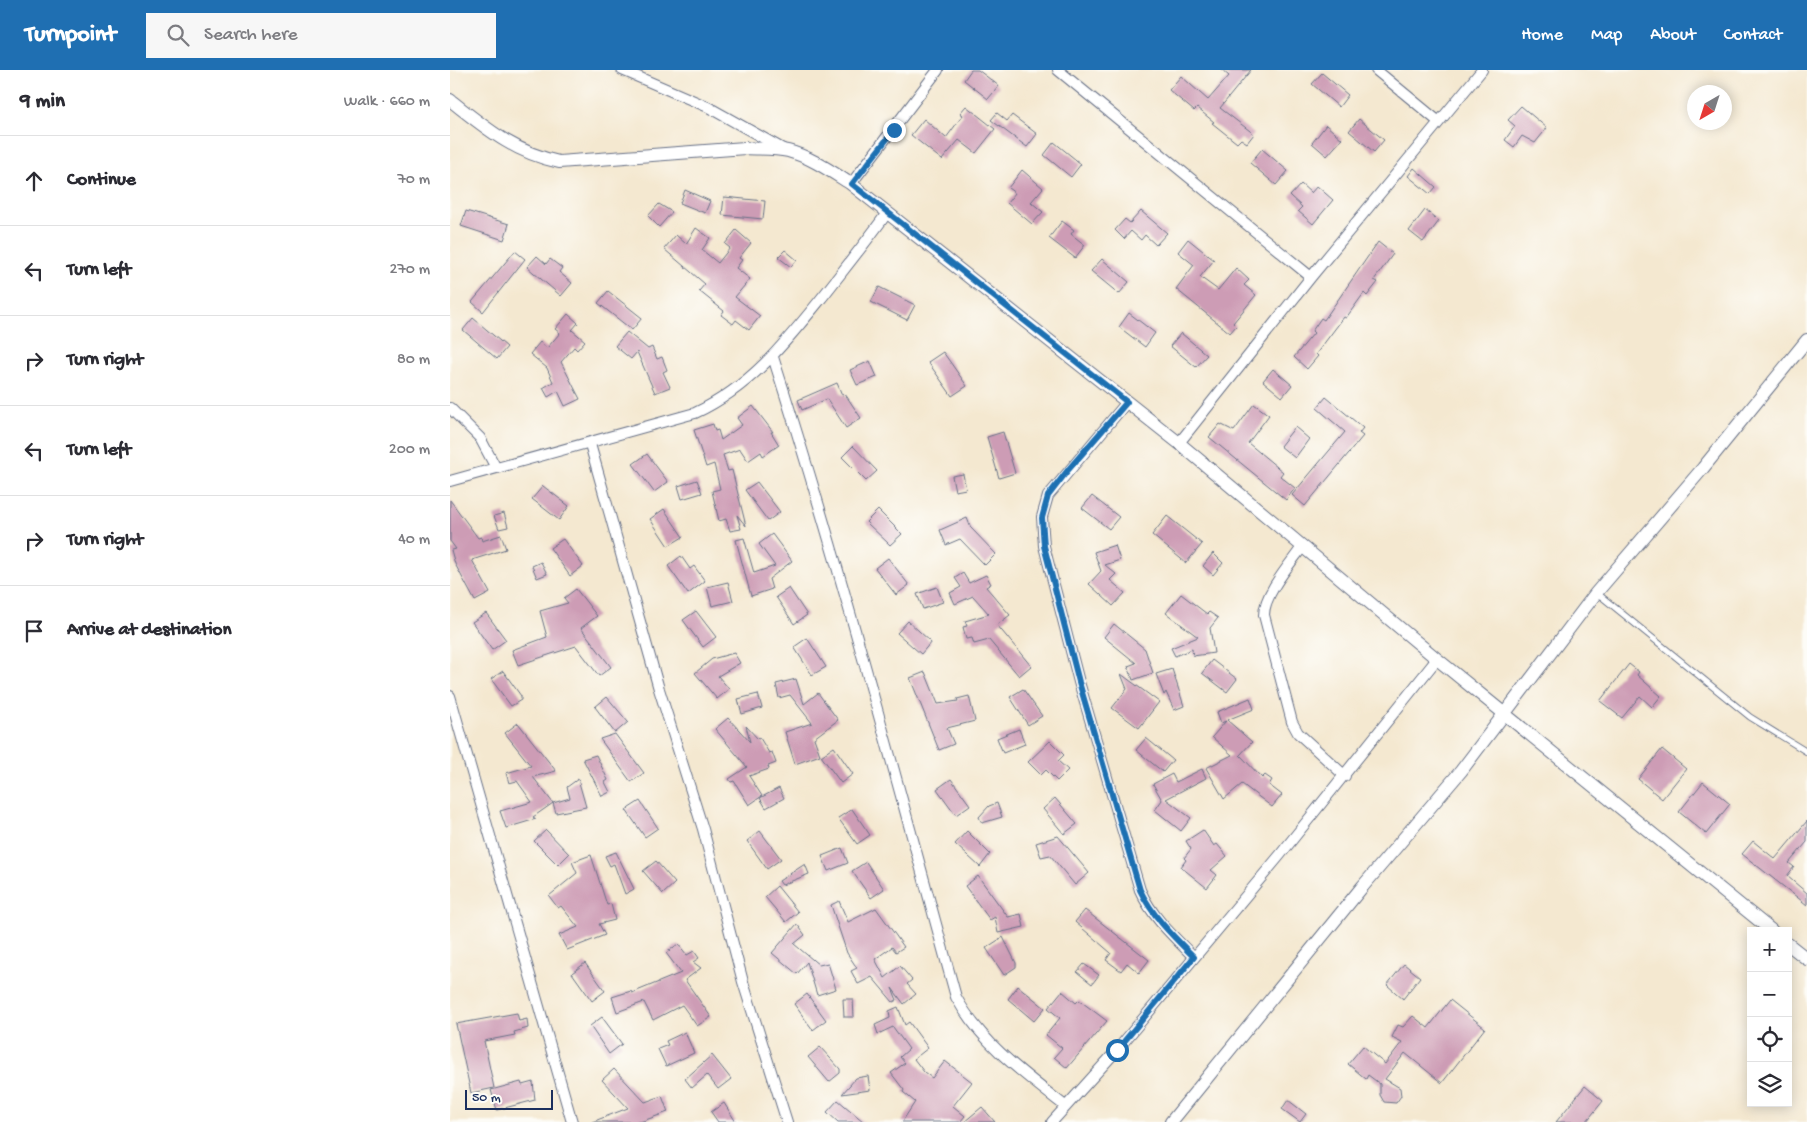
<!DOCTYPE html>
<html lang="en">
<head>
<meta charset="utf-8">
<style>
	body { margin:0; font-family:"Gochi Hand",sans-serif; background:#f7f7f7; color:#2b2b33 }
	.controls { position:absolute; right:15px; bottom:15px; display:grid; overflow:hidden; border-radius:0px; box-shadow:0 2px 12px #0003 }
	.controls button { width:45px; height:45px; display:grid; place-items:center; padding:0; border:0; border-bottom:1px solid #e1e1e2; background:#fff; color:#2b2b33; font:25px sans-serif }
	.compass { position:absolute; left:1237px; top:15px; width:45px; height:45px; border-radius:50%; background:#fff; box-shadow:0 2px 12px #0003; rotate:219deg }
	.scale { position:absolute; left:15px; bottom:12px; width:88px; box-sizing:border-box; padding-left:5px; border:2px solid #1b2f5e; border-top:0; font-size:14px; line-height:18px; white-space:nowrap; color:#1b2f5e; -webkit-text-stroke:4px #fdfcf7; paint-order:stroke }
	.stop { position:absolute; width:15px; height:15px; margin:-11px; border:4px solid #1f6fb2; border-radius:50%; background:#fff }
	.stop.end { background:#1f6fb2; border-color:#fff; box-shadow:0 1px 5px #0008 }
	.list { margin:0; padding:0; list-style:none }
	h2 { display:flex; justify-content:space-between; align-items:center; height:65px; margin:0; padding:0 20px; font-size:21px }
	h2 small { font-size:16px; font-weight:400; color:#7c7c81 }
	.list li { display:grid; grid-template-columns:32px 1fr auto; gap:15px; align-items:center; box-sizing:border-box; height:90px; padding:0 20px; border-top:1px solid #e1e1e2 }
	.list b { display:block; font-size:19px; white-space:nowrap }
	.list em { font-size:16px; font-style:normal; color:#7c7c81 }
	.icon { flex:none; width:28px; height:28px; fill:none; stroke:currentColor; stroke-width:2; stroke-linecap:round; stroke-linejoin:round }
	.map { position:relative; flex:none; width:1357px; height:1052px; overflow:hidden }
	header { display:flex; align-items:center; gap:30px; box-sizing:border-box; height:70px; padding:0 25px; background:#1f6fb2; color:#fff }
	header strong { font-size:24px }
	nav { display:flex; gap:28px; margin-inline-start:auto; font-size:18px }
	.search { width:350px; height:45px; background:#f7f7f7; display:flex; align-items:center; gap:12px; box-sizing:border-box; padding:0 18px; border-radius:0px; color:#7c7c81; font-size:19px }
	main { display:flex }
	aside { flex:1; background:#fff }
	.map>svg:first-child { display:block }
</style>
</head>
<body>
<header>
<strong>Turnpoint</strong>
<div class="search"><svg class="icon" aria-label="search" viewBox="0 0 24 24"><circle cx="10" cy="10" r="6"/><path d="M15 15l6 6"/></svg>Search here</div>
<nav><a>Home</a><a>Map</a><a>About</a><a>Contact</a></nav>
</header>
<main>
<aside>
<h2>9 min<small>Walk · 660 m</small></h2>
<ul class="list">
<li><svg class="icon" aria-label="ahead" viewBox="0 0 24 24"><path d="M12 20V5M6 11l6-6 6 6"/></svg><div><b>Continue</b></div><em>70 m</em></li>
<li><svg class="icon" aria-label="left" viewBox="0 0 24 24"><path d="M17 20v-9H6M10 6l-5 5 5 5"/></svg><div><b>Turn left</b></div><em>270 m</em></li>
<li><svg class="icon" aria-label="right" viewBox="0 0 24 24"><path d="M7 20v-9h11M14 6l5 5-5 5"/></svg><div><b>Turn right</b></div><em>80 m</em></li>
<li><svg class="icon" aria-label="left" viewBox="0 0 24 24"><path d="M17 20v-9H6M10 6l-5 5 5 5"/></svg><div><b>Turn left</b></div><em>200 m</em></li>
<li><svg class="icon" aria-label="right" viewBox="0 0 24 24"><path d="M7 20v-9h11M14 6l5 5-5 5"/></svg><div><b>Turn right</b></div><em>40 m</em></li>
<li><svg class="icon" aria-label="arrive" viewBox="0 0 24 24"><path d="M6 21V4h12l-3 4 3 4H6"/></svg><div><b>Arrive at destination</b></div></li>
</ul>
</aside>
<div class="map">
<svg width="1357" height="1052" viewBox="0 0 1357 1052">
	<rect width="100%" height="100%" fill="#fdfcf7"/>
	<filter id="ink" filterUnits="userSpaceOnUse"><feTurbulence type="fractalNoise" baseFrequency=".02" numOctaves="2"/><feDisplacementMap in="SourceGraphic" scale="10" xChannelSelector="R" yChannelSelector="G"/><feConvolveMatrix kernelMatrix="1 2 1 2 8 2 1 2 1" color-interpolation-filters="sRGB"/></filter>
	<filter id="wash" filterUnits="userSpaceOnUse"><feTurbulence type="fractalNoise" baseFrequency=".0096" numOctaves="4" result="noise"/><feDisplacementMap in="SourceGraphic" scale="20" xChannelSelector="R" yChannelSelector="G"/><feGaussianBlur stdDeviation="1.12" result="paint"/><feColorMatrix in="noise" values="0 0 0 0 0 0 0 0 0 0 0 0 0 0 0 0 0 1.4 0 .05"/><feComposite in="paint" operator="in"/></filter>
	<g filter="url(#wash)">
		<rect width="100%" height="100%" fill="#f4e8d0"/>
		<g id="blocks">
			<path fill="#cd9cb5" d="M521 0H528L549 16 538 29 514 10Z
				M772 0H801L770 38 804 64 797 73 791 69 787 73 762 53 764 52 747 38 744 41 719 20 731 6 758 30 779 6Z
				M872 3 898 25 889 37 862 14Z
				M516 36 545 59 526 83 509 70 492 90 461 65 474 49 496 68 513 45 510 43Z
				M1071 36 1097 58 1085 73 1072 66 1064 77 1055 70 1065 56 1058 50Z
				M547 43 557 51 562 45 587 64 577 77 541 50Z
				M909 49 934 70 924 82 899 61Z
				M876 55 892 69 877 86 862 73Z
				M604 72 631 94 621 107 594 85Z
				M812 79 838 101 826 115 800 93Z
				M964 98 986 117 980 124 958 106Z
				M572 100 593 118 581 132 593 142 582 154 557 133 565 123 558 118Z
				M851 114 861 123 867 116 883 130 863 154 848 141 852 137 840 126Z
				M235 120 260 131 255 143 230 133Z
				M274 127 315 131 313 149 272 145Z
				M209 134 222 142 209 157 198 146Z
				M975 140 989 151 973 172 959 161Z
				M16 141 59 154 54 170 11 156Z
				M691 141 717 163 706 175 695 165 691 170 681 161 674 169 665 160 675 149 680 153Z
				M612 151 624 160 621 164 635 175 625 188 599 168Z
				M246 158 260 168 252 180 268 193 280 178 275 174 286 160 301 173 289 188 292 190 286 198 300 209 285 227 310 246 299 260 286 250 283 254 271 245 274 241 249 221 255 214 214 179 226 165 236 174Z
				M738 169 764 190 750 207 768 220 786 198 799 210 794 215 806 225 783 253 786 256 780 263 726 219 744 195 728 182Z
				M928 172 943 184 924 210 928 212 917 226 914 223 896 248 894 247 866 284 868 286 857 299 844 287 864 263 862 261 871 248 874 250Z
				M335 180 347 190 341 197 328 187Z
				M65 181 75 189 33 242 22 232Z
				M87 186 96 194 100 189 112 198 109 202 122 213 111 226 77 197Z
				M652 189 679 212 669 224 641 201Z
				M429 217 465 235 457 250 421 232Z
				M158 221 192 248 182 260 148 233Z
				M679 243 705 263 695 277 669 257Z
				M118 244 128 253 122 260 135 271 127 280 124 277 111 292 130 329 115 336 108 321 98 327 93 318 103 312 97 298 80 284 90 272 97 278 110 263 105 259Z
				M23 248 57 277 47 289 13 260Z
				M177 262 198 279 202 277 207 289 212 287 217 300 213 302 220 317 205 323 187 282 181 289 165 276Z
				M731 263 757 285 746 297 720 276Z
				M493 282 517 316 502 326 478 292Z
				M420 291 427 307 407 315 400 300Z
				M823 299 842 315 832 327 813 311Z
				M387 313 392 325 395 324 411 348 396 358 377 329 352 340 348 330Z
				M876 327 913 358 909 363 913 366 855 436 842 425 895 362 867 338Z
				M804 334 819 345 798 373 833 402 830 406 845 418 836 430 759 367 770 354 784 361Z
				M303 336 323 362H321L329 375 313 386 311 382 298 391 290 379 273 385 278 401 282 400 296 456 287 445 291 459 280 461 276 449 269 451 262 421 270 419 264 394 256 397 244 360 263 354 265 361 268 360 271 370 292 355 287 348Z
				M845 357 859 369 845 388 830 376Z
				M553 362 565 403 549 408 537 367Z
				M403 376 427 401 416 411 392 387Z
				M197 384 218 412 204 422 183 394Z
				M513 404 516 419 505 421 502 406Z
				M247 410 252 423 232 429 228 416Z
				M307 412 330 442 318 451 295 420Z
				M93 416 119 436 109 450 82 429Z
				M642 426 669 447 659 459 632 438Z
				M0 430 28 468 31 467 32 471 51 465 56 479 22 490 40 523 25 531 5 494 1 480 6 479 0 471Z
				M214 439 233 467 218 476 200 449Z
				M428 440 452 464 440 475 416 452Z
				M54 443 58 457 49 459 44 446Z
				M717 446 752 474 736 493 702 465Z
				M517 448 521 458 546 484 535 495 510 469 496 475 490 460Z
				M322 464 342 491 319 509 322 519 301 526 286 470 294 468 304 503 325 496 309 474Z
				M113 469 133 496 120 506 100 478Z
				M665 475 670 490 655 495 666 504 660 510 675 523 663 536 639 514 651 501 644 482Z
				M763 483 773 493 763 505 753 496Z
				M231 486 240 499 244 496 255 511 238 524 218 496Z
				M438 488 459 515 446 525 425 498Z
				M91 492 97 504 87 508 82 496Z
				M513 503 519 513 536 505 541 514 536 517 560 545 547 555 581 596 569 606 539 570 524 574 522 568 516 569 513 557 517 556 515 551 539 544 523 526 505 534 500 523 511 517 505 508Z
				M278 512 283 531 262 536 257 517Z
				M487 517 493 532 473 539 467 524Z
				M339 518 357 545 344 554 326 527Z
				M126 519 147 546 131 558 161 597 149 606 126 576 68 595 62 580 97 567 90 541 118 533 114 528Z
				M731 524 757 544 759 542 768 548 760 558 764 583 743 586 742 579 725 586 721 578 748 567 716 543Z
				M246 541 266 567 253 577 233 550Z
				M36 543 56 570 42 580 22 552Z
				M458 551 481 572 471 584 447 563Z
				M664 554 695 579 703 603 683 610 678 596 686 593 654 567Z
				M357 568 376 597 362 605 344 577Z
				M284 583 290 593 268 606 279 619 267 629 245 603 262 589Z
				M762 590 787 609 777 622 752 603Z
				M1179 594 1189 602 1187 605 1211 626 1202 637 1190 626 1172 648 1150 631Z
				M722 599 734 636 724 640 716 622 714 625 706 604Z
				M53 601 71 626V630L61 636 41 609Z
				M475 602 488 634 508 631 507 629 519 626 525 651 497 658 504 674 489 680 460 608Z
				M671 604 709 632 689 658 662 638 677 619Z
				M346 609 354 634 368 623 388 650 364 668 370 685 345 694 335 662 362 653 340 625 329 628 326 614Z
				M573 619 592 646 578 655 560 627Z
				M308 624 312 638 292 644 288 629Z
				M157 627 178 652 165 663 145 637Z
				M800 628 804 639 777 650 802 672 790 685 812 708 815 705 822 710 819 715 832 725 822 737 792 714 774 729 756 698 782 685 762 667 776 651 771 653 767 642Z
				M278 648 300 672 296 656 308 669 310 668 319 683 322 682 326 693 318 696 319 699 299 706 312 726 299 735 284 711 281 712 279 709 297 697 265 659Z
				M68 653 106 701 83 707 103 733 83 747 86 749 56 758 50 741 82 732 67 711 59 713 56 703 81 696 55 663Z
				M569 659 575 674 553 683 547 668Z
				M165 664 194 703 181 712 150 669Z
				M696 668 723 690 713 702 686 680Z
				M600 671 614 685 608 691 618 700 607 711 596 700 591 705 578 692Z
				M384 677 403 704 391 713 371 686Z
				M1212 679 1236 699 1212 729 1188 709Z
				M146 685 158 710 155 712 160 722 152 726 133 689Z
				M752 699 756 708 716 729 741 748 731 761 705 740 712 730 703 714 722 704 726 712Z
				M128 709 136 737 106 743 103 733 120 728 117 717Z
				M501 709 520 735 506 745 487 719Z
				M1253 712 1280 734 1256 764 1229 742Z
				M329 718 334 728 316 738 310 728Z
				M605 728 627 754 614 764 593 739Z
				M190 731 208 758 195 767 176 740Z
				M547 733 552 747 532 753 529 747 539 736Z
				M402 739 420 765 407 774 388 748Z
				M1357 751V772L1339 793 1344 797 1337 806 1357 823V835L1292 784 1303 771 1325 789Z
				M96 760 119 784 108 795 84 771Z
				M753 760 764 776 767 774 777 786 761 800 767 805 757 818 731 797 736 790 734 788 741 779 736 771Z
				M310 761 331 789 317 799 297 771Z
				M517 761 540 784 530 797 505 774Z
				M608 766 639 803 625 815 600 785 591 787 586 773Z
				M392 778 398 793 378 801 372 786Z
				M166 782 184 819 175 824 164 794 160 796 155 786Z
				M141 785 157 835 161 834 165 850 149 854 155 865 117 880 109 865 128 857 111 836 108 838 99 826 127 803 122 792Z
				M206 791 225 813 213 824 193 801Z
				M416 792 434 819 421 828 402 801Z
				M355 794 359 804 332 815 329 811Z
				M528 806 558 847 571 844 574 857 548 863 545 847 540 850 515 816Z
				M327 816 348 842 336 852 315 827Z
				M389 831 398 852 426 838 454 877 446 882 442 877 425 889 435 908 450 896 462 910 457 914 466 924 454 934 442 918 447 930 443 932 422 907 408 914 401 901 407 898 397 883 381 835Z
				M635 840 699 890 689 903 677 893 671 901 656 890 661 883 625 852Z
				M347 854 355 865 344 874 369 895 378 893 386 919 367 925 357 892 347 904 322 883Z
				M553 867 566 893V897L554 905 536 878Z
				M228 874 237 885 244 881 249 888 243 892 251 898 235 910 261 947 247 956 232 935 203 950 194 932 167 942 162 927 181 921 182 923 231 903 216 883Z
				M135 893 155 921 142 931 122 903Z
				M634 894 649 905 642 914 627 902Z
				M954 894 970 907 953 929 937 915Z
				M568 916 595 938 584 951 558 929Z
				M612 921 626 933 629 930 657 951 617 998 604 987 612 978 596 965 610 948 598 938Z
				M357 924 376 950 363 960 344 934Z
				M393 929H403L404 947H394Z
				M1000 930 1035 958 992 1013 955 983 935 1009 950 1018 951 1026 946 1033 934 1032 930 1025V1014L918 1005 916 1009 898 994 913 976 935 994 952 972 942 967 948 955 953 957 963 946 978 958Z
				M448 937 455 955 459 952 478 978 464 989 474 1002 482 1008 495 991 522 1012 503 1036 515 1046 510 1052H452L465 1032 453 1022 454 1020 441 1003 455 993 450 987 459 979 443 957 428 964 425 955 440 948 439 941Z
				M67 943 69 951 77 949 78 958 64 962 65 965 34 971 44 1018 21 1023 6 954Z
				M152 947 172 974 159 984 140 956Z
				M235 962 244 983 216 996 208 979 218 975 216 971Z
				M370 977 390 999V1003L379 1012 358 987Z
				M262 985 281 1009 268 1019 257 1005 242 1018 235 1009Z
				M164 999 195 1032 212 1026 218 1042 190 1052H142L178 1038 152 1010Z
				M418 1006 420 1020 392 1024 406 1008Z
				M71 1012 72 1015 83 1012 85 1030 47 1040 41 1020Z
				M1135 1016 1153 1031 1136 1052H1106Z
				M388 1030 414 1052H388L377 1042Z
				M838 1030 856 1044 850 1052 832 1039Z
				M274 1033 286 1052H268L261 1042Z
				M532 1037 545 1052H514Z"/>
		</g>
	</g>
	<g filter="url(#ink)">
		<use href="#blocks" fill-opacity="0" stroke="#677086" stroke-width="1"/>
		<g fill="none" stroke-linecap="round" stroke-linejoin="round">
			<g stroke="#677086" stroke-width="7">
				<path id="service" d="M1147 523 1300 647 1357 682"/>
			</g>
			<g stroke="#677086" stroke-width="12">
				<path id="minor" d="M172 0 258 37 333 79
					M608 0 861 207
					M926 0 989 52
					M401 114 488 0
					M323 287C391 498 447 713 506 927 531 973 574 1004 615 1036
					M677 332 598 426 592 447 594 476 629 612 690 820C702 847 723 866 744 887
					M0 338 30 368 46 398
					M729 373 861 207 1032 0
					M140 374 209 619 253 759 293 912 337 1052
					M0 411 245 343C301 317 336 272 374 225 395 198 417 171 437 143
					M853 476C840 494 814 524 814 545L842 652 848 663 895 706
					M0 626 122 1052
					M602 1052 667 980 830 785 987 589"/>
			</g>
			<g stroke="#677086" stroke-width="14">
				<path id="tertiary" d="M0 30C36 58 63 82 109 92L295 78C309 79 325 78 338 81 361 87 382 102 401 114L729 373 987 589 1322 861
					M1338 874 1357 889
					M721 1052 913 816 1011 701 1146 523 1253 398 1357 270"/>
			</g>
			<use href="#service" stroke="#fff" stroke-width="5"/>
			<use href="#minor" stroke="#fff" stroke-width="10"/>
			<use href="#tertiary" stroke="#fff" stroke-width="12"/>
		</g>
	</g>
	<g fill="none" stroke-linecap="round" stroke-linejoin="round" filter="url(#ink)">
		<path stroke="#1f6fb2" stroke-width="6" d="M444 60 402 114 677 332 618 400 598 426 592 448 594 476 629 612 690 820C703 847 723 866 744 887L667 980"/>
	</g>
</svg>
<div class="controls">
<button>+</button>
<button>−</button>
<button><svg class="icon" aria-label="locate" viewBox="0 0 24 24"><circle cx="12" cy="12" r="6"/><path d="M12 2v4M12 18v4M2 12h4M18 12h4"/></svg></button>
<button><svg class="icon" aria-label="layers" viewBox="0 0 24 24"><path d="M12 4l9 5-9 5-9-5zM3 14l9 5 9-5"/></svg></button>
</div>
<svg class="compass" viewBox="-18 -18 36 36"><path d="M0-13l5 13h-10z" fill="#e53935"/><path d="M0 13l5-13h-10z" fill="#7c7c81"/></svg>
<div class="scale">50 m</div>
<div class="stop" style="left:667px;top:980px"></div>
<div class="stop end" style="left:444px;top:60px"></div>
</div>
</main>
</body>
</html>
